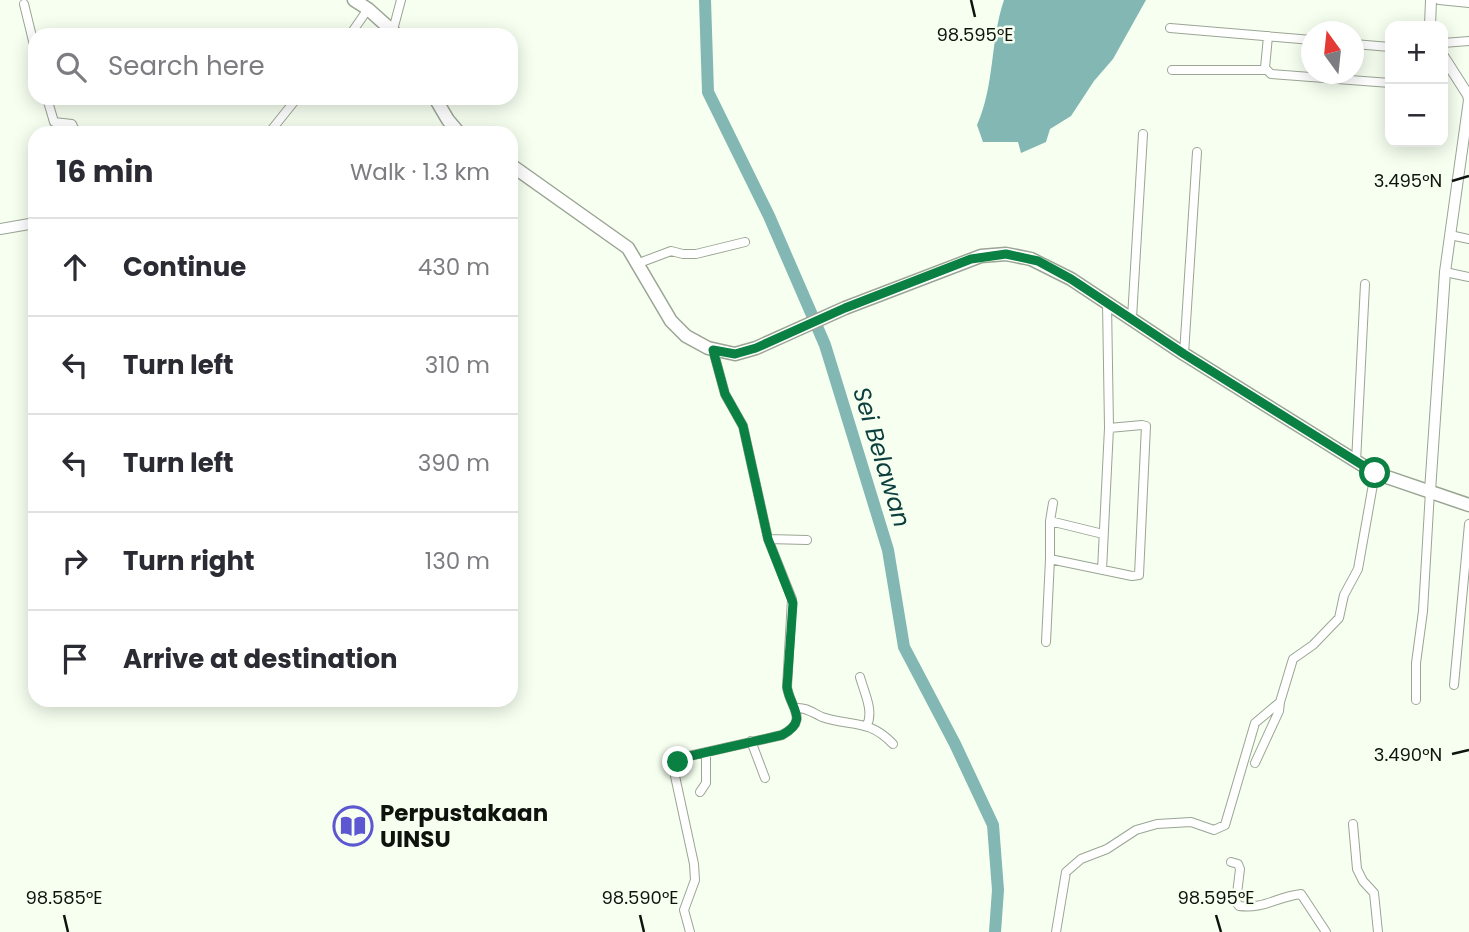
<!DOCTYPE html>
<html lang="en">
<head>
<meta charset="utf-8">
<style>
	body { margin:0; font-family:Poppins,sans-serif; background:#f7f7f7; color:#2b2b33 }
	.controls { position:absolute; right:21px; top:21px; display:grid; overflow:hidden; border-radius:14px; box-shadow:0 4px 18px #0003 }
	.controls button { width:63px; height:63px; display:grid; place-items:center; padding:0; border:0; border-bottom:2px solid #e1e1e2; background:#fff; color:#2b2b33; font:35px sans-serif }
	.compass { position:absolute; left:1301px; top:21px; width:63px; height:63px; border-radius:50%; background:#fff; box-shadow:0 4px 18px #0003; rotate:345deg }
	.stop { position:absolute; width:21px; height:21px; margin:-16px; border:5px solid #0b8043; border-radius:50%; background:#fff }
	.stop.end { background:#0b8043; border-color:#fff; box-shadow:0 2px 7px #0008 }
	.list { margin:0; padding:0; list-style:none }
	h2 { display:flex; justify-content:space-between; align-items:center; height:91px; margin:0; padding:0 28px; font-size:30px }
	h2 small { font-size:23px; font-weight:400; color:#7c7c81 }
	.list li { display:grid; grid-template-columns:46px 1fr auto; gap:21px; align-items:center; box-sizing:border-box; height:98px; padding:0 28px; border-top:2px solid #e1e1e2 }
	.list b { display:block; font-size:26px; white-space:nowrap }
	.list em { font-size:23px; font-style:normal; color:#7c7c81 }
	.icon { flex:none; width:38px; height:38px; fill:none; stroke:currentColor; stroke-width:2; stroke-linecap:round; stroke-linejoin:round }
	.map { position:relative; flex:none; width:1469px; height:932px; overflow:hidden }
	.search { position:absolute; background:#fff; box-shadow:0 4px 18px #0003; left:28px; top:28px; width:490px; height:77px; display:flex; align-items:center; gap:18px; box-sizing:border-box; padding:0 24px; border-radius:21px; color:#7c7c81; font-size:26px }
	.panel { position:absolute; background:#fff; box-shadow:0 4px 18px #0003; left:28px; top:126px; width:490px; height:581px; border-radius:21px }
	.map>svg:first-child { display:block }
</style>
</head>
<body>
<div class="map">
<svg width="1469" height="932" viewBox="0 0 1469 932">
	<rect width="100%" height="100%" fill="#f6fff0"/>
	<path fill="#82b7b4" d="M1004 0H1146L1113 59 1094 81 1071 116 1050 129 1046 142 1021 153 1018 142H983L977 125C995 85 990 41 1004 0Z"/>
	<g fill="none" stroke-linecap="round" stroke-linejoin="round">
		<path stroke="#82b7b4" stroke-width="12" d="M705 0 708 92 769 216 825 345 888 550 904 647 955 744 993 825 998 890 995 932"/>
		<g stroke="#9ba594" stroke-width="10">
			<path id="minor" d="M1439 0 1469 3
				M24 4 35 49
				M1170 28 1312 40
				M393 30 401 0
				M350 35 368 9
				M1268 36 1265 68 1271 74 1390 83
				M1443 43 1469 41
				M1354 44 1390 47
				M1172 70H1265
				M47 98 54 122 72 124 76 133
				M269 133 297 98
				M1450 235 1469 239
				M639 263 671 251 683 254H696L745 242
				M1445 272 1469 277
				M1132 318 1143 134
				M1184 354 1197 152
				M1356 462 1365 284
				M1053 503 1050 521V559L1132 576 1139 575 1146 426 1142 425 1109 428
				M1050 521 1103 534
				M768 539 807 540
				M1102 570 1109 428 1107 302
				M1046 642 1050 559
				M860 677C864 692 874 711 867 725
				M1454 685 1469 524
				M1416 700V663L1423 611 1430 491
				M796 708C806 707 813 713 822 717 851 727 868 718 893 744
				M751 741 765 778
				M1255 763 1279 711 1280 702
				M700 792 706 783V752
				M1353 824 1357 869 1363 881 1374 893 1378 932
				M1231 862 1238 864 1240 869 1236 902 1239 906C1265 909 1276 897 1301 894L1326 932
				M690 932 684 910 695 880 694 864 675 776 678 762 689 756 782 735C810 720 790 708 787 687L792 599 768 539 743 426 725 394 713 350
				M1056 932 1066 872 1081 859 1107 849 1136 830 1157 824 1191 822 1214 830 1225 825 1255 723 1280 702 1293 659 1313 645 1339 618 1344 595 1358 569 1375 473"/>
		</g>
		<g stroke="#9ba594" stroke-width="12">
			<path id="tertiary" d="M1430 26 1431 0
				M0 229 35 223
				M1430 491 1445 272 1469 100 1468 95 1443 56"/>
		</g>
		<g stroke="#9ba594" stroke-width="15">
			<path id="primary" d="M354 0 368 9 397 35
				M435 98 448 120 459 133
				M511 165 628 248 671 321 686 336 708 348 735 354 756 348 845 308 981 256 1006 254 1031 259 1071 279 1184 354 1375 473 1469 505"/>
		</g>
		<use href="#minor" stroke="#fff" stroke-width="8"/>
		<use href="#tertiary" stroke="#fff" stroke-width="10"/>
		<use href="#primary" stroke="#fff" stroke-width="12"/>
	</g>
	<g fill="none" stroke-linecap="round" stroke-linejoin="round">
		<path stroke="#0b8043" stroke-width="9" d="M678 762 690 756 782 735C810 720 790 708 787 687L793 603 768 539 743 426 725 394 713 350 735 354 756 348 845 308 971 259 1006 254 1038 261 1071 279 1184 354 1375 473"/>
	</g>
	<path fill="none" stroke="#0f130d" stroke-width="2.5" d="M971 0 975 17M1452 181 1469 176M1452 754 1469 750M64 915 68 932M640 915 644 932M1216 915 1221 932"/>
	<defs>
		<g id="library-ring" transform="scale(2.0125)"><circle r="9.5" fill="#f6fff0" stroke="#5d58d1" stroke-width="1.5"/><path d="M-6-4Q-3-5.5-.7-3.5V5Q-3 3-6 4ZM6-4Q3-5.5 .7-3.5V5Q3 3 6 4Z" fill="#5d58d1"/></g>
	</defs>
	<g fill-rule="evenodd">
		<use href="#library-ring" x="353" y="826"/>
	</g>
	<g text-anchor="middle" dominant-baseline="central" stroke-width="5" stroke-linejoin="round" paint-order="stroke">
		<g font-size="23" font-weight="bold" fill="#0f130d" stroke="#f6fff0" text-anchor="start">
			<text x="380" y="813">Perpustakaan<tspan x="380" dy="26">UINSU</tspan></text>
		</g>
		<g font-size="24" font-style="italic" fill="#0b3e3d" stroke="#f6fff0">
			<text transform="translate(882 457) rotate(73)">Sei Belawan</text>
		</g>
	</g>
	<g font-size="18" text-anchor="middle" fill="#0f130d" stroke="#f6fff0" stroke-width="5" stroke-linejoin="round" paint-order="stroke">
		<text x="975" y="41">98.595°E</text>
		<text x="1408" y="187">3.495°N</text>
		<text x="1408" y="761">3.490°N</text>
		<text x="64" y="904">98.585°E</text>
		<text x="640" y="904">98.590°E</text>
		<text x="1216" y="904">98.595°E</text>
	</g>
</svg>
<div class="controls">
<button>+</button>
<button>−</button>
</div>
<svg class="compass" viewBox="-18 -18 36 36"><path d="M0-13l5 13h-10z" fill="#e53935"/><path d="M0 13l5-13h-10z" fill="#7c7c81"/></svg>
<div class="stop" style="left:1375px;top:473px"></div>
<div class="stop end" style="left:678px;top:762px"></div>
<div class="search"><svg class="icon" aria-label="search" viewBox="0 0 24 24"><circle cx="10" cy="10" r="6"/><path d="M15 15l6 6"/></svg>Search here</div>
<section class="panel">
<h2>16 min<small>Walk · 1.3 km</small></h2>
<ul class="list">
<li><svg class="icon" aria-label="ahead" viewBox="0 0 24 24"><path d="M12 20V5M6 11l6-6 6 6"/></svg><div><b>Continue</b></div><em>430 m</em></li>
<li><svg class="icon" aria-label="left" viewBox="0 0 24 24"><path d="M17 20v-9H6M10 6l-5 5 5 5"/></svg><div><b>Turn left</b></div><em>310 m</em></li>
<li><svg class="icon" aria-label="left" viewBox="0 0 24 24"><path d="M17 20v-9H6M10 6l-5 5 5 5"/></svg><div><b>Turn left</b></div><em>390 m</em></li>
<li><svg class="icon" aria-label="right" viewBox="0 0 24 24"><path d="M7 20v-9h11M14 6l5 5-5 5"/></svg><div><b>Turn right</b></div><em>130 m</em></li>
<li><svg class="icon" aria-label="arrive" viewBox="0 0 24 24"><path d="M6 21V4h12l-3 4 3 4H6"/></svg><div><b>Arrive at destination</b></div></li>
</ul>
</section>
</div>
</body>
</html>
